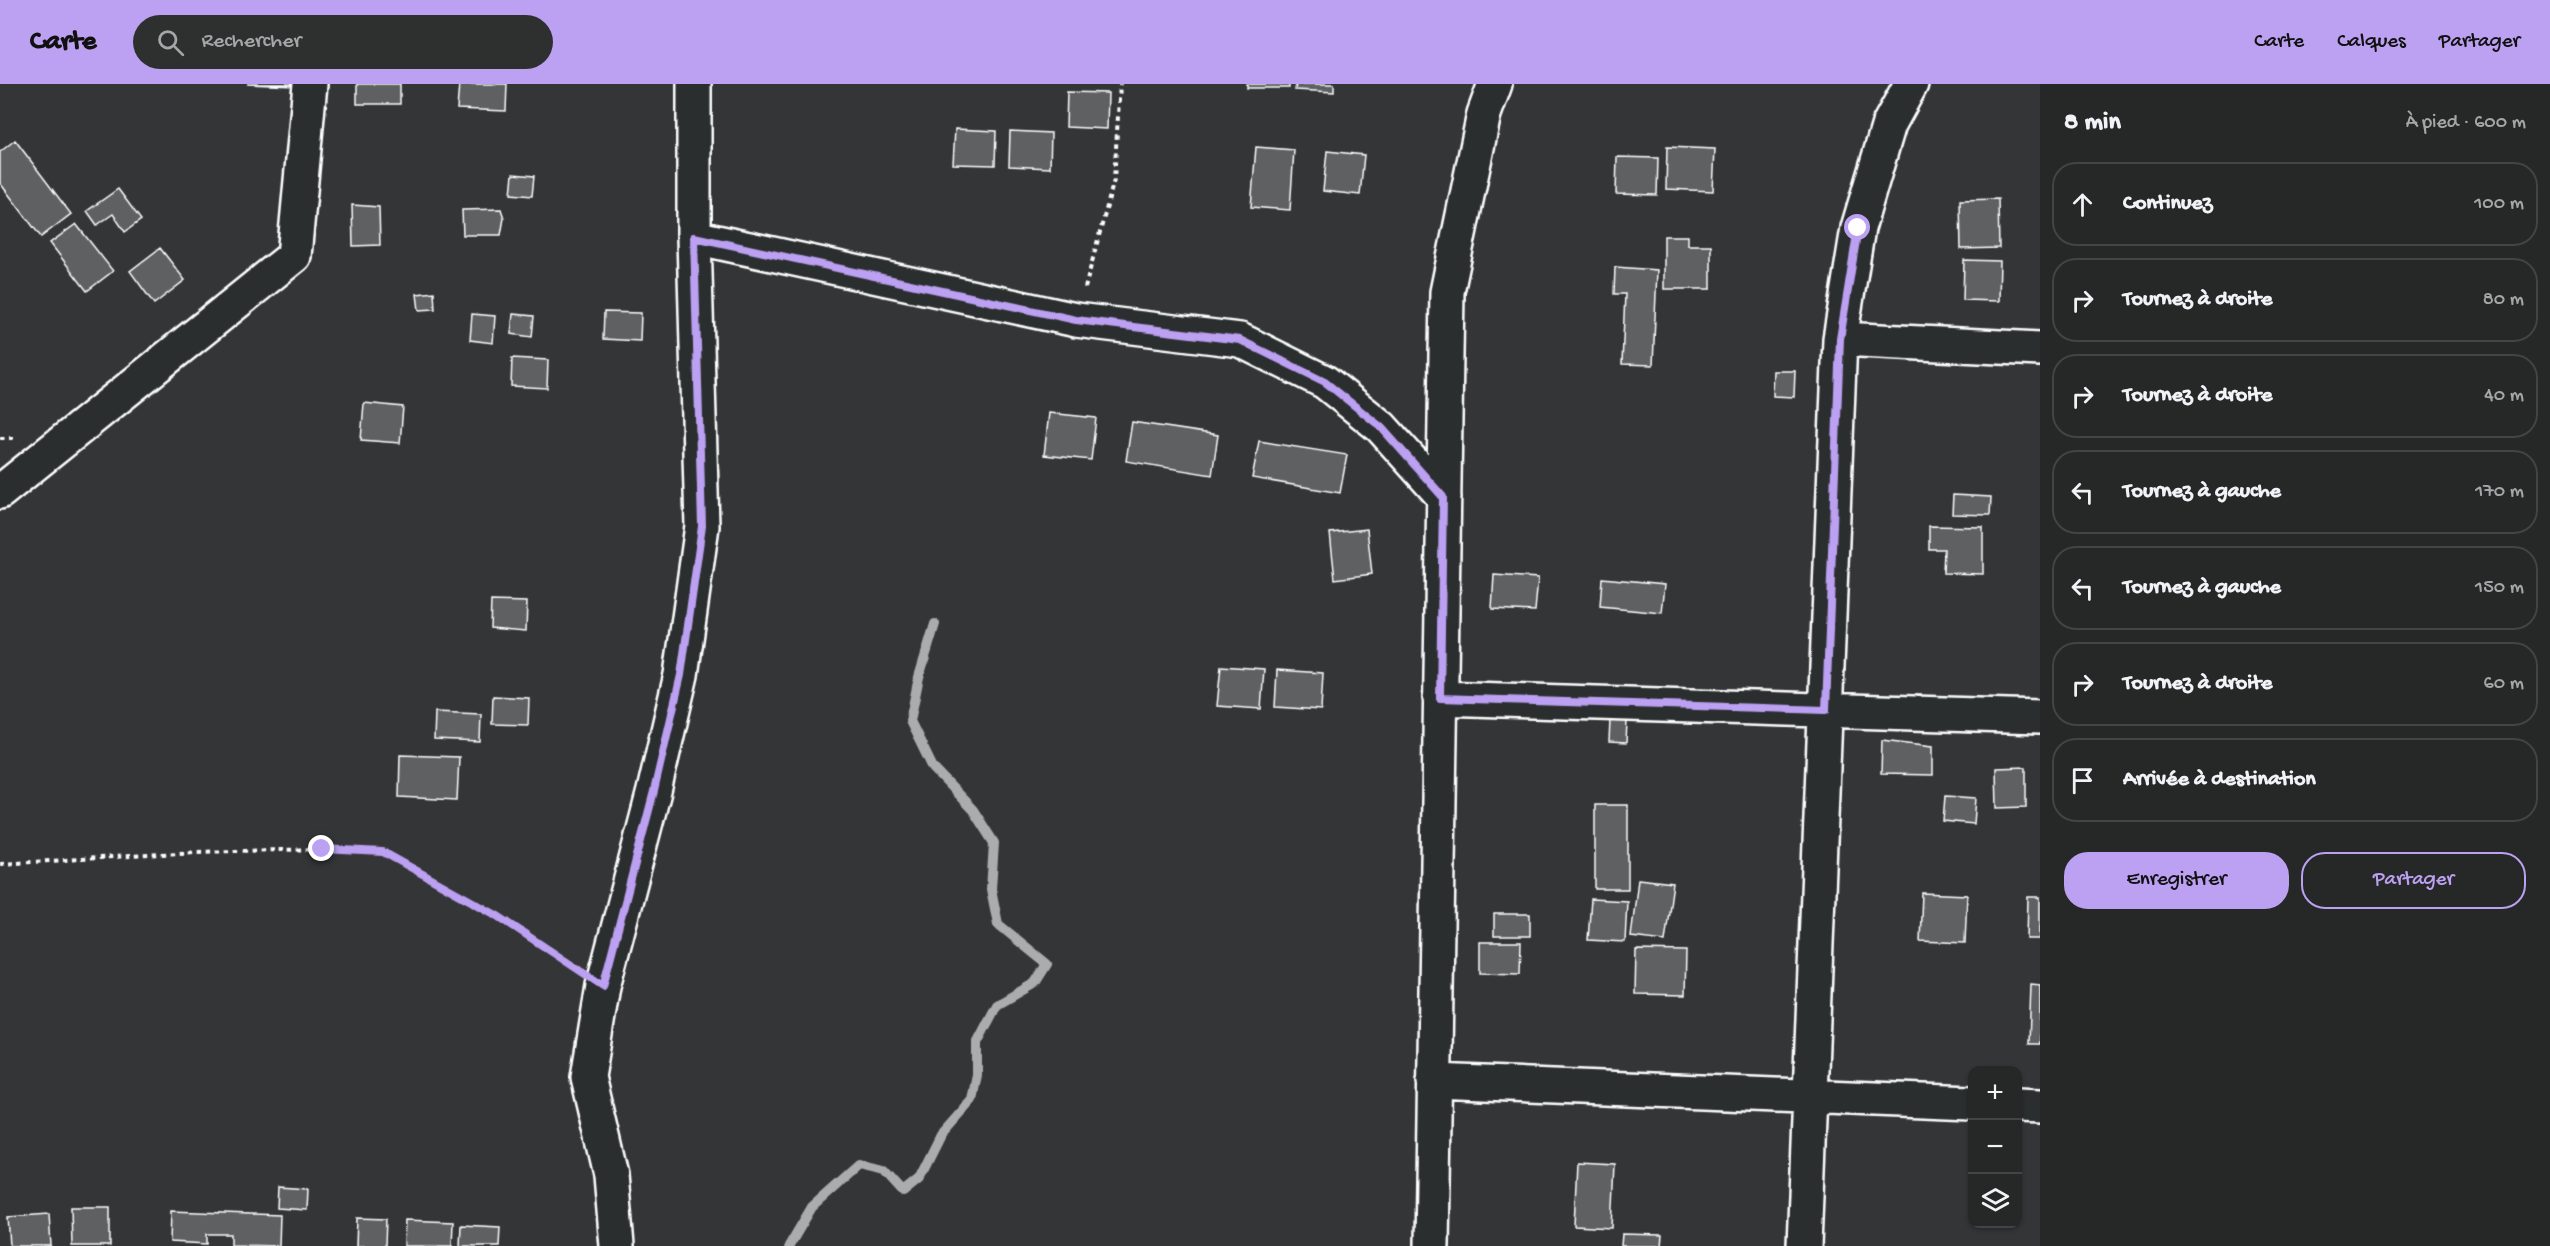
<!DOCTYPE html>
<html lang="fr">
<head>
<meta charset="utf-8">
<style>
	body { margin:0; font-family:"Gochi Hand",sans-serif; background:#2e3030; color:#f1f3f6 }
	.controls { position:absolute; right:18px; bottom:18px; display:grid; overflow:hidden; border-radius:12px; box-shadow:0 2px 4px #0004 }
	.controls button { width:54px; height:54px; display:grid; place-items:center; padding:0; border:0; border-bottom:2px solid #424445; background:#262828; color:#f1f3f6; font:30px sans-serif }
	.stop { position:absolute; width:18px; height:18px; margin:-14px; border:4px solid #bca0f2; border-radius:50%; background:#fff }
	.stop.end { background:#bca0f2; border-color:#fff; box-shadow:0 2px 6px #0008 }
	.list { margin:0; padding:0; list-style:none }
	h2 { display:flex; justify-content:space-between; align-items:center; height:78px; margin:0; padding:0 24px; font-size:26px }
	h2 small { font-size:20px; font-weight:400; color:#a4a6a8 }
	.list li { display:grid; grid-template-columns:39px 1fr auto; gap:18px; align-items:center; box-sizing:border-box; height:84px; margin:0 12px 12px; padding:0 12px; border:2px solid #424445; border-radius:24px }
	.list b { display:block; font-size:22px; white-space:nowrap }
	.list em { font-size:20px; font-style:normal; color:#a4a6a8 }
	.actions { display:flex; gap:12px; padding:18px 24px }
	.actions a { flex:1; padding:14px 0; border:2px solid #bca0f2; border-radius:24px; text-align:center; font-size:21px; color:#bca0f2 }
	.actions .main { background:#bca0f2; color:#111 }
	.icon { flex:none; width:33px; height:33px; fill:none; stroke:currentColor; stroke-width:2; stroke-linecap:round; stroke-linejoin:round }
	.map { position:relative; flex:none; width:2040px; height:1162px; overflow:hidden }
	header { display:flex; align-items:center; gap:36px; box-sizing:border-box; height:84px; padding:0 30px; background:#bca0f2; color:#111 }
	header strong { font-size:28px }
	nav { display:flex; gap:33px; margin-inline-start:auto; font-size:21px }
	.search { width:420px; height:54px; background:#2e3030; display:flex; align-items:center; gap:15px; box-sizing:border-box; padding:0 21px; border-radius:33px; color:#a4a6a8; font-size:22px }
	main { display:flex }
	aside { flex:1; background:#262828 }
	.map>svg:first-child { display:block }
</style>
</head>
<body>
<header>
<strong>Carte</strong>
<div class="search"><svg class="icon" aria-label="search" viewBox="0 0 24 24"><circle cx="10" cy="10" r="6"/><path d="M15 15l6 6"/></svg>Rechercher</div>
<nav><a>Carte</a><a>Calques</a><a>Partager</a></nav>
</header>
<main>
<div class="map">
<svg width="2040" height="1162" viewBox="0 0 2040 1162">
	<rect width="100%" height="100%" fill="#333536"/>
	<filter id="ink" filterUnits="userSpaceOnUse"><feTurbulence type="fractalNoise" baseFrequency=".0167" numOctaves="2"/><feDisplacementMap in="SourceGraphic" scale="12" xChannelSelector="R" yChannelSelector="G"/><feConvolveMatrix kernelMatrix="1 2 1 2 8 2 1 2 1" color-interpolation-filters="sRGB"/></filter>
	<g filter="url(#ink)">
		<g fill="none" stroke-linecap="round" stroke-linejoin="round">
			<path stroke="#abacad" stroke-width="10" d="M789 1162 812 1123 859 1081 884 1087 903 1108 919 1095 941 1051 972 1016 977 991V959L997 921 1035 899 1047 880 998 840 991 805 994 759 973 726 933 684 910 637 919 593 935 540"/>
		</g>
		<path fill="#5f6162" stroke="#fff" stroke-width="1.5" d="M247 0H294V2Z
			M357 0H400V20H357Z
			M459 0H507L506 27 457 25Z
			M1247 0H1289V4H1247Z
			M1296 0H1334V8L1295 6Z
			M1067 8 1108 9 1107 45 1066 43Z
			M955 45 996 47 995 81 953 80Z
			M1010 47 1051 49 1050 84 1009 82Z
			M15 56 71 130 41 153 0 99V68Z
			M1256 63 1294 66 1290 126 1251 123Z
			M1667 63 1715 65 1713 107 1666 105Z
			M1327 67 1364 71 1360 111 1323 107Z
			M1617 73 1658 74 1657 111 1616 110Z
			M513 90 534 92 532 112 511 110Z
			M118 105 141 136 125 148 113 130 97 141 87 127Z
			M1998 115 1999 164 1961 165 1960 116Z
			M352 121 379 123 380 161 353 162Z
			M501 125 504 134 501 151H463L462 126Z
			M76 140 113 187 87 207 50 159Z
			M1664 152H1688V161H1711V205H1664Z
			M160 164 185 196 154 220 130 187Z
			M1964 176 2000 177 1999 217 1963 216Z
			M1615 183 1657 186 1653 281 1622 280 1625 210H1614Z
			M434 208 435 225 419 226 417 210Z
			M604 228 641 229 640 257 603 255Z
			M472 230 495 232 493 259 470 256Z
			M513 230 534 232 532 253 511 250Z
			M512 274 548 276 547 304 511 302Z
			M1774 287H1795L1794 313 1773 312Z
			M364 319 403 323 400 359 361 356Z
			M1049 329 1096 334 1091 376 1044 371Z
			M1132 338 1218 351 1212 391 1126 377Z
			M1259 357 1347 371 1340 409 1252 394Z
			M1953 411 1991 413 1990 431 1952 430Z
			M1929 442 1983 443V490L1943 489 1944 465H1929Z
			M1367 445 1372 490 1335 495 1330 449Z
			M1494 491 1538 494 1535 527 1492 525Z
			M1602 494 1665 500 1662 529 1600 523Z
			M491 517 527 518 526 547 490 544Z
			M1221 582 1264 585 1261 625 1217 622Z
			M1277 586 1323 589 1321 626 1275 623Z
			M493 612 529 614 528 641 492 640Z
			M435 628 481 630 480 658 434 656Z
			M1610 636 1627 637 1626 659 1609 658Z
			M1882 656 1933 662V691L1881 690Z
			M400 671 459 673 457 716 399 713Z
			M2026 683V723L1997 724 1996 684Z
			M1945 712 1976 714 1974 740 1943 737Z
			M1595 721H1628V805H1595Z
			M1638 795 1673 799 1665 857 1631 853Z
			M1922 809 1967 811 1965 859 1920 857Z
			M2028 813H2040V855H2027Z
			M1591 815 1627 817 1625 858 1588 856Z
			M1494 830H1530V852H1494Z
			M1480 858H1521L1520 890 1480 889Z
			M1636 866 1686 867 1685 911 1635 910Z
			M2031 900 2040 901V960H2029Z
			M1577 1078 1615 1080 1612 1144 1574 1142Z
			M278 1103 308 1105 307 1126 277 1124Z
			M71 1123H110V1162H72Z
			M171 1127 280 1131 279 1162 231 1161V1150H207V1160L170 1158Z
			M49 1130 51 1162H10L8 1133Z
			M357 1134 386 1135 385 1162H356Z
			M405 1136 453 1138 452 1162H404Z
			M461 1141 500 1143 499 1162H460Z
			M1622 1150 1662 1151 1661 1162H1621Z"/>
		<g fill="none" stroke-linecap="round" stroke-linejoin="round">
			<g stroke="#fff" stroke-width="38">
				<path id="minor" d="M694 153 1076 236 1240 256 1325 298 1381 343 1444 413
					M1840 255 2040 265
					M0 408 294 172 310 0
					M1440 614 2040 633
					M1434 997 1972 1019
					M2018 1021 2040 1022
					M617 1162 611 1091 588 993 603 902 654 707 681 591 702 442 694 153V0
					M1432 1162 1447 208 1484 30 1495 0
					M1804 1162 1840 255 1858 144 1889 40 1911 0"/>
			</g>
			<path stroke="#fff" stroke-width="4" stroke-dasharray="4.5 4.5" stroke-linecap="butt" d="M1085 204 1114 96 1120 0
				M0 354H14
				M0 780 195 768 322 765 383 768 498 832 575 883"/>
			<use href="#minor" stroke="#2a2d2e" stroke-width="33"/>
		</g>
	</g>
	<g fill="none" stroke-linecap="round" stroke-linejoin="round" filter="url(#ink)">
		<path stroke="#bca0f2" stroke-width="8" d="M322 765 383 768 498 832 603 902 654 707 681 591 702 442 694 153 1076 236 1240 256 1325 298 1381 343 1443 413 1440 614 1826 626 1840 255 1858 144"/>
	</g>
</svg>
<div class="controls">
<button>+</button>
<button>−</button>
<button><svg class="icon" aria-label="layers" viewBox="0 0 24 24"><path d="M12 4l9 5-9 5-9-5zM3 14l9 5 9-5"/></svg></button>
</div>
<div class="stop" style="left:1858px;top:144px"></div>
<div class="stop end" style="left:322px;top:765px"></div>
</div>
<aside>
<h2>8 min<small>À pied · 600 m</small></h2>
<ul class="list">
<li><svg class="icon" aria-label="ahead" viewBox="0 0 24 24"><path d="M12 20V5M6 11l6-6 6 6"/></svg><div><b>Continuez</b></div><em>100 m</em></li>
<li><svg class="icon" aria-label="right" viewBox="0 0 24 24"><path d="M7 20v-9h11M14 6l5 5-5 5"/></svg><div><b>Tournez à droite</b></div><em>80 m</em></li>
<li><svg class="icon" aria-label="right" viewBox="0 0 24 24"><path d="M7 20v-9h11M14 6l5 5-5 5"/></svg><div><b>Tournez à droite</b></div><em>40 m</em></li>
<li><svg class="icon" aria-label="left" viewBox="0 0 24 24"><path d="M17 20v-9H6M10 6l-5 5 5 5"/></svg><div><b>Tournez à gauche</b></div><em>170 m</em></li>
<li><svg class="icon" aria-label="left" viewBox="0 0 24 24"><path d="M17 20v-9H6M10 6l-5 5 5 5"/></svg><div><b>Tournez à gauche</b></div><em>150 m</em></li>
<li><svg class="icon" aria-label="right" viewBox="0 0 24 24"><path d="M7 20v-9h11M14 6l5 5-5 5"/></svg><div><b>Tournez à droite</b></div><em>60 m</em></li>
<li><svg class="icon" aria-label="arrive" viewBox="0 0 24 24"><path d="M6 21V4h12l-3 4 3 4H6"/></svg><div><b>Arrivée à destination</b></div></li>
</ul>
<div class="actions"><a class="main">Enregistrer</a><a>Partager</a></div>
</aside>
</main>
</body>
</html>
